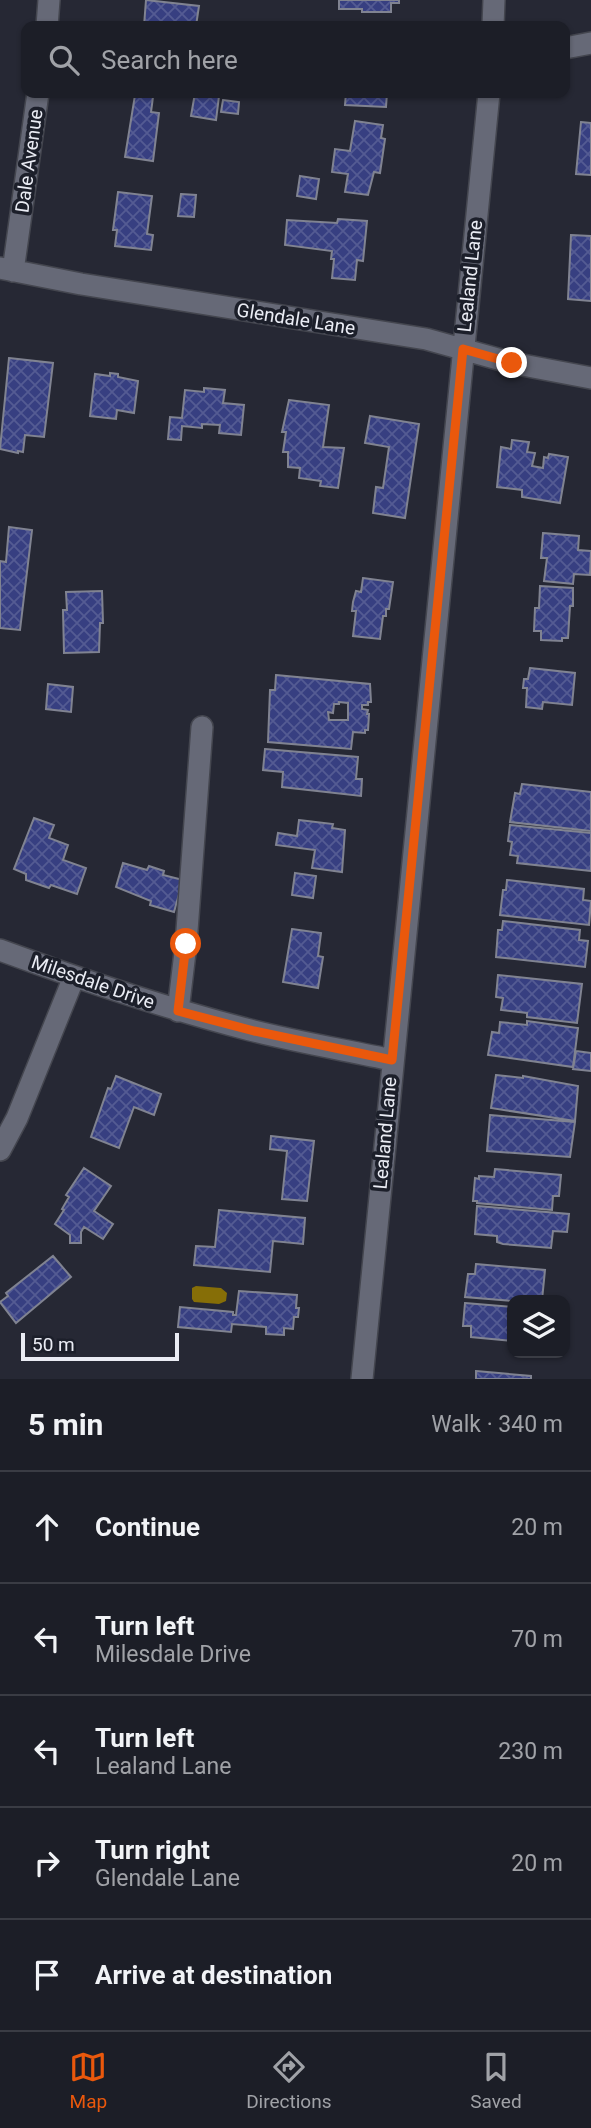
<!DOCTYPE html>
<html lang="en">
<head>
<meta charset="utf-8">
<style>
	body { margin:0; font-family:Roboto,sans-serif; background:#25272f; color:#f1f3f6 }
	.controls { position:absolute; right:21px; bottom:21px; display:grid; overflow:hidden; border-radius:14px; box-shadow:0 2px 5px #0004 }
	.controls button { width:63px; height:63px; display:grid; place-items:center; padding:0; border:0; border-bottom:2px solid #3a3c44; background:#1c1e27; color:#f1f3f6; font:35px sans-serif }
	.scale { position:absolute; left:21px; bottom:18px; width:158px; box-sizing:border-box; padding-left:7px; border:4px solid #eaecf4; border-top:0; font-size:19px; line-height:24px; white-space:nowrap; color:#eaecf4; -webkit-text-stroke:5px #1c1f2a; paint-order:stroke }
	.stop { position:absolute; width:21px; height:21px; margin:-16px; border:5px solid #ea580c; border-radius:50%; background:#fff }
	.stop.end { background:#ea580c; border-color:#fff; box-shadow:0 2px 7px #0008 }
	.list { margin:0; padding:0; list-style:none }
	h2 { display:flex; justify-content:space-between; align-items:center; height:91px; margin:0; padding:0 28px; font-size:30px }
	h2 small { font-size:23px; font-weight:400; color:#a0a2a7 }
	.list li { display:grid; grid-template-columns:46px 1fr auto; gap:21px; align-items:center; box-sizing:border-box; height:112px; padding:0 28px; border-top:2px solid #3a3c44 }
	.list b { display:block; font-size:26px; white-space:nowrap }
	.list p { margin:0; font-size:23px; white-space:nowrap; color:#a0a2a7 }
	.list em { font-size:23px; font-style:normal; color:#a0a2a7 }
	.icon { flex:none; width:38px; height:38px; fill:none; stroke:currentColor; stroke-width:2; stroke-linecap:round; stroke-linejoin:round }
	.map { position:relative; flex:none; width:591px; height:1379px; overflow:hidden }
	.search { position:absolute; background:#1c1e27; box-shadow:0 2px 5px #0004; left:21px; right:21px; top:21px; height:77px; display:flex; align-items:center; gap:18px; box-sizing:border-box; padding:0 24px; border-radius:14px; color:#a0a2a7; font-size:26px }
	.sheet { height:651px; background:#1c1e27 }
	nav { display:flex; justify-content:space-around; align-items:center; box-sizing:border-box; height:98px; border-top:2px solid #3a3c44; background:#1c1e27; font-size:19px; color:#a0a2a7 }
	nav a { display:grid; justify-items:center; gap:4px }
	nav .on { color:#ea580c }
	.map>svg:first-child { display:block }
</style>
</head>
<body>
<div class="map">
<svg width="591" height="1379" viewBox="0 0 591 1379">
	<defs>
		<pattern id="building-cross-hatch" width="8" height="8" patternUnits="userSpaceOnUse" patternTransform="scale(1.75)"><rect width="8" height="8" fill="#373f81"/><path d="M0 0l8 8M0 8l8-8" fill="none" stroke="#545b93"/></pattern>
	</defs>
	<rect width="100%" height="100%" fill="#262834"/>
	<path fill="#866e07" d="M196 1286 221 1288 227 1293 226 1301 219 1304 194 1302 192 1299V1288Z"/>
	<path fill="url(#building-cross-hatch)" stroke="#808391" stroke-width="2" fill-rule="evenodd" d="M146 0 199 6 196 26H144Z
		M339 0H399V3H391V12H362V9H339Z
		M195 93 219 96 216 120 191 116Z
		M346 93H387L386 107 345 105Z
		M135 95 153 97 151 112 159 113 153 161 125 157Z
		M223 100 239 102 238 114 221 112Z
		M355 121 383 125 381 138 385 139 380 173 374 172 368 195 345 192 348 174 332 172 335 149 350 151Z
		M581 122 591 123V175L576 174Z
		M300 176 319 179 316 199 297 196Z
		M118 192 152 196 147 234 153 235 151 250 115 246 117 230H113Z
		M181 194 196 195 194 217 178 216Z
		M338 219 367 221 363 261 357 260 355 280 332 278 334 259H331L332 251 285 245 287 220 337 223Z
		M571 235 591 236V301L568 299Z
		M9 358 53 363 44 437 25 435 23 452 18 451V453L0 449Z
		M110 373 118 374V377L138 381 134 413 117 410 116 419 90 416 95 374 110 376Z
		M204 388 225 390 223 403 244 405 241 435 219 433 220 425 202 424V428L182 426 181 440 168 439 170 417 182 418 185 390 204 392Z
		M289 400 329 405 323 447 344 448 338 488 320 486 321 481 299 478 300 468 288 467V452H283L286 432H282Z
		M370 416 419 424 405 518 373 513 376 487 383 488 389 447 365 443Z
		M512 440 529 442 527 452 535 453 532 466 543 468 544 457 548 458 549 454 568 457 560 503 522 497V490L497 487 501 447 511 449Z
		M9 527 32 530 20 630 0 628V561L6 562Z
		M543 533 579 536 578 550 591 551 590 575 574 574 573 584 544 581 547 558H541Z
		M363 578 393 582 389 609H386V616H383L380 639 353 636 356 611H352L353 602 356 591 361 592Z
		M540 586 573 588V606H570L568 638H562V641L541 640V631H534L535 608H539Z
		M102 591 103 623H100L99 652 64 653 63 610H67L66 592Z
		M530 668 575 673 572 705 543 702 542 709 526 707 527 688H523L524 679H528Z
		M276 675 370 684 371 702H368V705H362V709L368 710 367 714H369L368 730H365V733L353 732 351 749 268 742 270 690H275ZM339 702 348 703V720H329L328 712 333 713 334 704H339Z
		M48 684 73 687 71 712 46 709Z
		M265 749 358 757 356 779H362L361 796 282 787 283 772 263 770Z
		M522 784 591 792V831L510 822 515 793 520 794Z
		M34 818 54 825 49 838 68 845 63 860 86 868 77 894 51 885 49 888 26 880V874L14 869Z
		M299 820 333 824 332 828 345 830 342 872 312 868 315 850 276 845 278 833 297 836Z
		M510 825 591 833V871L517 863 518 856 510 855 512 842 508 841Z
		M123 863 147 870 149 866 164 871 163 875 183 880 174 912 150 905 151 901 116 887Z
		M295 873 316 876 313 898 292 895Z
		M507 880 584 889 583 900 591 901 589 925 500 915 503 890H506Z
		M503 921 580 930 579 940 588 941 585 967 496 957 498 930H502Z
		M292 929 321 933 318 956 323 957 318 988 283 982Z
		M498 975 582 984 577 1023 527 1017V1013L501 1010 503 998 496 997Z
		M527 1021 578 1028 573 1067 488 1055 492 1032 499 1033 500 1022 527 1025Z
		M576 1051 591 1053V1071L573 1069Z
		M496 1075 523 1078V1076L578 1086 575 1121 491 1108Z
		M116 1076 161 1094 154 1115 134 1107 119 1148 91 1137 108 1088 111 1089Z
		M490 1115 575 1122 570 1157 487 1151Z
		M271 1136 314 1141 307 1201 282 1199 287 1151 270 1149Z
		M84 1168 111 1186 94 1211 113 1224 103 1239 84 1227 81 1232V1243H70V1235L55 1224 64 1210 62 1209 69 1197 66 1195Z
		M495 1169 561 1175 559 1196H553L552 1210 477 1203V1201H473L475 1178 479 1179V1176L494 1177Z
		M477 1206 569 1214 567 1232 553 1231 551 1248 503 1244 497 1242V1236L475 1234Z
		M219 1210 305 1218 303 1244 273 1241 270 1272 194 1265 196 1246 215 1247Z
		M53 1256 71 1277 16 1323 0 1302 8 1296 6 1293Z
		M476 1264 545 1270 542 1300 512 1301 465 1297 468 1274H475Z
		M239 1291 297 1295 296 1308H299L298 1317H294L293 1329 284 1328V1335L266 1334V1327L232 1324 231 1332 178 1327 180 1307 233 1312V1315H236Z
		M465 1303 512 1307V1341L471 1337V1326H463Z
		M476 1371 531 1376V1379H476Z"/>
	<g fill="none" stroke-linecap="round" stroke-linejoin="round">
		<g stroke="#44464f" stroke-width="24">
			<path id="minor" d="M47 26 49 0
				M493 26 494 0
				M565 48 591 43
				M0 268 81 284 426 339 512 363 591 378
				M13 271 38 93
				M0 950C82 980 165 1008 250 1030 297 1042 345 1050 392 1060
				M178 1011 186 944 202 727
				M0 1150 17 1118 74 977
				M362 1379 489 93"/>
		</g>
		<use href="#minor" stroke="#666977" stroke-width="21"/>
	</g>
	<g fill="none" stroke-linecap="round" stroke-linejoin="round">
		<path stroke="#ea580c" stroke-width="9" d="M186 944 178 1011 254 1031 392 1060 463 349 512 363"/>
	</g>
	<g text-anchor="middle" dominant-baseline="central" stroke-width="7" stroke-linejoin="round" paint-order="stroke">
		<g font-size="19" fill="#eaecf4" stroke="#1c1f2a">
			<text transform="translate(29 161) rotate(-82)">Dale Avenue</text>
			<text transform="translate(470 276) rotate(-84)">Lealand Lane</text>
			<text transform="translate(296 319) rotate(9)">Glendale Lane</text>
			<text transform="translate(93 982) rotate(19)">Milesdale Drive</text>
			<text transform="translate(385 1133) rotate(-85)">Lealand Lane</text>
		</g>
	</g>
</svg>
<div class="controls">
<button><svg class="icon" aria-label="layers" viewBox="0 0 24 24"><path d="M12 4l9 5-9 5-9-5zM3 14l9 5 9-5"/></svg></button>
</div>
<div class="scale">50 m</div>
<div class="stop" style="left:186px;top:944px"></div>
<div class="stop end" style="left:512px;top:363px"></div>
<div class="search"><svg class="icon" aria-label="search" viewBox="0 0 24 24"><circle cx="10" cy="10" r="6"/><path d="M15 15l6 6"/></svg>Search here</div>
</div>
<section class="sheet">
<h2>5 min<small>Walk · 340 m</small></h2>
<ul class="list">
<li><svg class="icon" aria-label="ahead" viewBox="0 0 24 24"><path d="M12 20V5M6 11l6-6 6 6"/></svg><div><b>Continue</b></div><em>20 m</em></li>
<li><svg class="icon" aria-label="left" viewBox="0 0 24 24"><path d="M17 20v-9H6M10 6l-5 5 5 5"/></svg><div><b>Turn left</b><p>Milesdale Drive</p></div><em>70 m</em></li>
<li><svg class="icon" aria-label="left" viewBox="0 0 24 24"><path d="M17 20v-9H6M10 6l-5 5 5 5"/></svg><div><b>Turn left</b><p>Lealand Lane</p></div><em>230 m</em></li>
<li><svg class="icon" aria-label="right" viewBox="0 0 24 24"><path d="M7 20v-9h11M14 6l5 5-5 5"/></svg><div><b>Turn right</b><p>Glendale Lane</p></div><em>20 m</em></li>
<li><svg class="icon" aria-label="arrive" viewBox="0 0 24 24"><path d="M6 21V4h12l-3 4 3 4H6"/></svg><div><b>Arrive at destination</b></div></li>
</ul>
</section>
<nav>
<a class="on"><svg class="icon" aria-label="map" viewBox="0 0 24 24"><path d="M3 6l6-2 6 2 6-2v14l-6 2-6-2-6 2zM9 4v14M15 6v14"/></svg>Map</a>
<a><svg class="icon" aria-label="directions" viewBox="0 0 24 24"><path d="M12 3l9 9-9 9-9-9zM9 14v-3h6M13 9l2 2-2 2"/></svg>Directions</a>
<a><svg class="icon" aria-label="saved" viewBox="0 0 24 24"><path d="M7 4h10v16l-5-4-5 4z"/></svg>Saved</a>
</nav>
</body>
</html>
